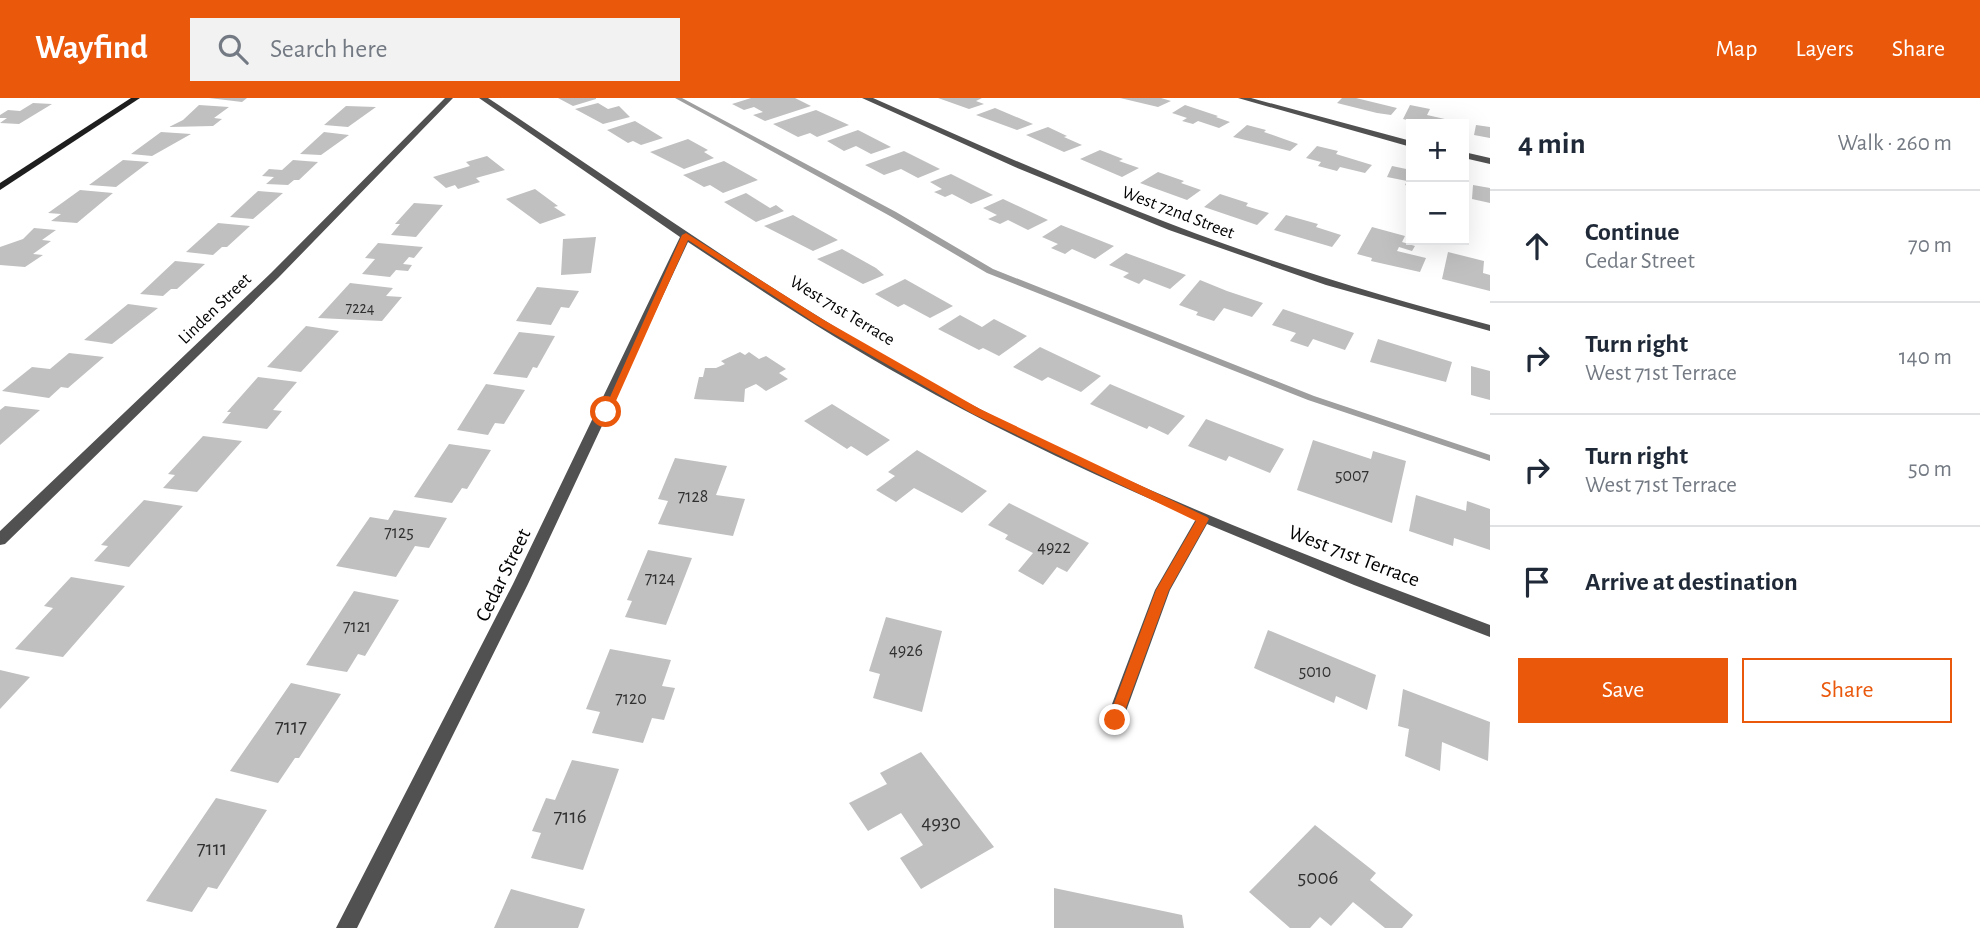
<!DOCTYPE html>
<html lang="en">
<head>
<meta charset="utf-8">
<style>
	body { margin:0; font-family:"Alegreya Sans",sans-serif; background:#f2f2f3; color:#1f2937 }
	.controls { position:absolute; right:21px; top:21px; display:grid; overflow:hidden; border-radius:0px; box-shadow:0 7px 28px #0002 }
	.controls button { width:63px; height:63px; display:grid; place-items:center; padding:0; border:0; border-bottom:2px solid #e0e1e3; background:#fff; color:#1f2937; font:35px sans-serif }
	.stop { position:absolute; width:21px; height:21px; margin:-16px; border:5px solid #ea580c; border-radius:50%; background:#fff }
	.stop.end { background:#ea580c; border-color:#fff; box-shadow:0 2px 7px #0008 }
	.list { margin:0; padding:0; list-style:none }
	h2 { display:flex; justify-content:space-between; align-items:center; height:91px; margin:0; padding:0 28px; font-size:30px }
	h2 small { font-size:23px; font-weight:400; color:#747a83 }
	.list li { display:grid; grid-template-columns:46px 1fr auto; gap:21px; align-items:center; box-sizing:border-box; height:112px; padding:0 28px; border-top:2px solid #e0e1e3 }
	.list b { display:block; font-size:26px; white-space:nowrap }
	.list p { margin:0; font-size:23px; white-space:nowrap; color:#747a83 }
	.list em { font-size:23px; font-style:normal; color:#747a83 }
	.actions { display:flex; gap:14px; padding:21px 28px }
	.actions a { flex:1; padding:16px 0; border:2px solid #ea580c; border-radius:0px; text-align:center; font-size:24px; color:#ea580c }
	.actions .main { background:#ea580c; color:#fff }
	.icon { flex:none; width:38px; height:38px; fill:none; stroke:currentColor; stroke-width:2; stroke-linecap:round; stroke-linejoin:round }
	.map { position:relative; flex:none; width:1490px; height:830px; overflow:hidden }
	header { display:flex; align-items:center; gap:42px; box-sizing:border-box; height:98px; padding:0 35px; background:#ea580c; color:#fff }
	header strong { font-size:33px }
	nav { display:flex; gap:38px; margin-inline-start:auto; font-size:24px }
	.search { width:490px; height:63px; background:#f2f2f3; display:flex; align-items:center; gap:18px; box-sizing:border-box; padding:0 24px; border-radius:0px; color:#747a83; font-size:26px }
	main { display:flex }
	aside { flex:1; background:#fff }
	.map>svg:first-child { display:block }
</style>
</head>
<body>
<header>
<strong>Wayfind</strong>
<div class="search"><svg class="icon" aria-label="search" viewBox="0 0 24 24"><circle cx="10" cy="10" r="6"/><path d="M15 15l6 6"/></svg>Search here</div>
<nav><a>Map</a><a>Layers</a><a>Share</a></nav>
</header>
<main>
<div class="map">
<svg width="1490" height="830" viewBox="0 0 1490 830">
	<rect width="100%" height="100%" fill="#fff"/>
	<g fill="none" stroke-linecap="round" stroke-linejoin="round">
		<path fill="#9f9f9f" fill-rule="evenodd" d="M675 0H682L896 114 993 171 1314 298 1490 357V363L1308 302 987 175 890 118Z"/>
	</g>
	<path fill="#c0c0c0" d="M209 0H247L242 4Z
		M558 0H596V1L573 8Z
		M751 0H795L811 8 765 23 753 17 763 14 754 9 744 12 732 6Z
		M938 0H982L976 3 984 6 969 11Z
		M1120 0H1161L1171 3 1158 9Z
		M1342 0H1356L1397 10 1391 17 1377 15 1337 5Z
		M33 5 52 6 19 26 0 25 7 20H0V17L8 12 20 13Z
		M598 5 608 11 619 8 630 19 603 26 575 11Z
		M199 7 229 9 214 20 222 21 213 28 169 29 183 22Z
		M1185 7 1218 18 1216 19 1230 24 1219 30 1198 23 1193 26 1182 23 1187 20 1172 15Z
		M1410 7 1430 11 1427 17 1467 26H1425L1403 21Z
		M346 8 376 9 348 29 324 27Z
		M995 10 1033 26 1017 32 976 17Z
		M816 12 849 27 817 39 810 35 798 39 773 26Z
		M635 23 663 40 641 47 633 43 628 45 607 32Z
		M1247 27 1266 32 1264 34 1298 46 1290 53 1233 39Z
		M1476 27 1490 29V40L1474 37Z
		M1048 29 1067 38 1064 39 1082 47 1064 54 1026 37Z
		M858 32 891 49 871 56 856 48 844 53 827 43Z
		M161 34 191 36 152 58 131 56Z
		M324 34 349 37 321 57 300 56Z
		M688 41 708 52 704 54 714 60 684 71 650 54Z
		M1317 48 1338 53 1336 56 1372 67 1365 75 1340 69 1337 73 1318 68 1321 64 1306 60Z
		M1100 52 1123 61 1119 63 1139 70 1122 79 1080 61Z
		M904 53 940 71 918 80 901 71 884 77 865 67Z
		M487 58 505 72 476 80 480 84 458 91 455 87 446 90 433 79 470 68 466 64Z
		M123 62 149 64 116 89 89 87Z
		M293 62 318 64 299 82H294L288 87 266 86 274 79 262 78 269 71 282 72Z
		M724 63 758 82 723 95 710 87 704 89 683 77Z
		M1392 68 1411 72V89L1405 87 1407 83 1387 79Z
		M1158 74 1184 83 1181 85 1201 92 1187 102 1140 85Z
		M951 76 993 97 971 106 952 96 945 99 934 94 942 91 930 84Z
		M1473 87 1490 90V105L1472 101Z
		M535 91 558 108 554 109 566 117 540 126 506 101Z
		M80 92 113 95 77 125 51 123 61 116 48 115Z
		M258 93 283 95 253 121 230 119Z
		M746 95 770 110 776 107 784 113 756 124 724 104Z
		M1220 96 1248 105 1246 108 1269 115 1257 127 1204 109Z
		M1003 101 1048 122 1028 132 1008 122 1000 126 988 121 997 117 983 110Z
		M414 105 443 107 416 139 391 137 400 126H395Z
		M793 117 838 142 813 153 764 128Z
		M1286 117 1318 126 1316 129 1341 137 1332 149 1274 132Z
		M218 125 250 128 227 149H222L213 157 186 154Z
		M1061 127 1114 148 1095 161 1072 151 1065 156 1051 150 1058 146 1042 139Z
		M1372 129 1405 138 1402 144 1415 148 1412 153 1399 149 1397 153 1426 160 1420 174 1371 163 1372 160 1357 156Z
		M34 130 56 132 42 142 51 143 33 156 43 157 25 169 0 167V149L23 141Z
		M596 139 591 175 561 177 563 141Z
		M378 145 423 149 414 160 409 159 403 166 412 167 408 173 396 172 390 179 362 176 375 161 365 160Z
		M842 151 876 170 884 177 863 186 817 161Z
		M1448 154 1484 163 1483 175 1490 177V193L1442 181Z
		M1126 155 1186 177 1170 191 1144 181 1139 186 1123 179 1129 175 1109 167Z
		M175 163 205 166 177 191H171L163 198 140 196Z
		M905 181 953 208 930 220 904 206 898 209 875 196Z
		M1200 182 1227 193 1263 205 1252 219 1224 210 1214 223 1196 217 1198 214 1179 207Z
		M350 185 393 190 386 198 402 199 382 223 318 220Z
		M537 189 579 193 569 210 561 209 551 227 516 223Z
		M128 206 158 210 112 246 84 242Z
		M1283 211 1354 235 1345 252 1313 241 1308 249 1290 243 1296 235 1272 227Z
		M960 217 982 229 994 221 1027 238 999 258 983 250 979 252 938 231Z
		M306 228 339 233 301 274 267 269Z
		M519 234 555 238 537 270 533 269 527 280 493 276Z
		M1378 241 1452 264 1446 284 1370 264Z
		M1040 249 1101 278 1081 294 1048 279 1042 283 1013 269Z
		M740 254 745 257 749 254 759 261 766 258 786 271 779 275 788 281 766 293 756 286 745 291 744 304 694 301 699 279H703L705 270H716L725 266 721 263Z
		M69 255 104 259 68 290 61 289 49 300 2 293 32 269 50 271Z
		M1471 268 1490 273V302L1471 297Z
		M258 279 297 284 273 312 282 313 267 331 222 325 231 314H227Z
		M486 286 525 292 504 326 495 325 488 337 457 332Z
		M1110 286 1185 318 1168 337 1149 328 1147 331 1090 306Z
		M832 306 890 342 867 358 851 348 847 351 804 323Z
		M5 308 40 312 0 347V312Z
		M1206 321 1284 351 1270 375 1229 358 1226 363 1188 348Z
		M203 338 242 343 197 394 163 390 175 377 168 376Z
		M1313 342 1371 361 1373 353 1406 363 1392 425 1297 392Z
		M449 346 491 352 467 391 462 390 452 405 414 399Z
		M917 352 987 393 962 415 914 390 896 404 876 392 895 378 888 374Z
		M675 360 727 368 716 397 745 401 733 438 658 426 668 403 658 401Z
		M1416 397 1466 413 1467 403 1490 411V452L1454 440 1453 448 1409 433Z
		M144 402 183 408 129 469 94 463 108 448 101 447Z
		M1009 405 1089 445 1067 474 1057 469 1043 487 1018 473 1033 455 1005 441 1008 437 988 427Z
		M394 412 447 420 429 450 415 448 396 479 336 468 370 419 388 422Z
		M648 452 692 460 666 527 625 519 632 503 627 502Z
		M71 479 125 488 63 559 15 551 53 510 44 508Z
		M354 493 399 502 365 558 358 556 347 574 306 567Z
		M886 519 942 533 922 614 873 600 880 576 869 573Z
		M1268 532 1376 577 1367 612 1336 598 1334 605 1254 570Z
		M610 551 671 562 662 588 675 590 664 622 652 620 643 645 592 635 600 614 586 611Z
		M0 572 30 579 0 611Z
		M291 585 341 596 299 660H295L278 685 230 673Z
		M1403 591 1490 624 1488 663 1442 644 1440 673 1405 658 1409 631 1398 628Z
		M921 654 994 749 921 791 900 760 923 747 901 715 868 733 849 705 887 686 880 675Z
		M572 662 619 671 583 772 531 760 541 735 532 733 546 700 555 702Z
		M216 700 267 712 217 791 208 789 192 814 146 803Z
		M1315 727 1376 775 1370 782 1413 817 1402 830H1385L1353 804 1331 828 1320 819 1310 830H1290L1249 794Z
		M1054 790 1182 817 1184 830H1054Z
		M511 791 585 811 578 830H494Z"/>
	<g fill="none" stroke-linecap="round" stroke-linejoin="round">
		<path fill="#515151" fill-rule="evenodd" d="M445 0H453L279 179 5 446 0 447V433L271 175Z
			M479 0H488C629 94 767 192 915 276 1097 378 1295 454 1490 527V539L1354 487 1207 426 1170 492 1121 627 1115 629 1109 627 1106 622 1155 492 1196 421C1098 379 1001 334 909 282 833 240 760 192 688 144L528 486 357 830H336L513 486 680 139Z
			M862 0H873C999 56 1125 112 1256 157 1333 184 1411 206 1490 227V233L1326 187 1169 132 1015 69Z
			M1238 0H1251L1411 43V49Z
			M1464 54 1490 60V66L1464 60Z"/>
		<path fill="#1e1e1e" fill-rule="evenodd" d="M131 0H140L0 92V85Z"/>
	</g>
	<path fill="#ea580c" d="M686 135 822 221 980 311 1207 419 1209 421 1169 492 1120 626H1110L1108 622 1156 492 1196 423 973 316 815 225 688 142 611 314 602 317 682 137Z"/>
	<g text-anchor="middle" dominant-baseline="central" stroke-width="6" stroke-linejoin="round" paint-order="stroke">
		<g font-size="16" fill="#303030">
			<text x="360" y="210">7224</text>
		</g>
		<g font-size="18" fill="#000" stroke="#fff">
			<text transform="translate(1178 115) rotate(21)">West 72nd Street</text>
			<text transform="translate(215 211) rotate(-44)">Linden Street</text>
			<text transform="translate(842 213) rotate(31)">West 71st Terrace</text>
		</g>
		<g font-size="18" fill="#303030">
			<text x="1352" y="378">5007</text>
			<text x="693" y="399">7128</text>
			<text x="399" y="435">7125</text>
			<text x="1054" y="450">4922</text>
			<text x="660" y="481">7124</text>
			<text x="357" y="529">7121</text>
			<text x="906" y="553">4926</text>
			<text x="1315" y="574">5010</text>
			<text x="631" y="601">7120</text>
		</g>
		<g font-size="21" fill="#000" stroke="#fff">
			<text transform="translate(1354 458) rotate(21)">West 71st Terrace</text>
			<text transform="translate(503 477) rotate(-64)">Cedar Street</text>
		</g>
		<g font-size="21" fill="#303030">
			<text x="291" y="628">7117</text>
			<text x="570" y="718">7116</text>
			<text x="941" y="724">4930</text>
			<text x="212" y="750">7111</text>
			<text x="1318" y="779">5006</text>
		</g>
	</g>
</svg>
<div class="controls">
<button>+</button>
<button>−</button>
</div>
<div class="stop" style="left:606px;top:314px"></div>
<div class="stop end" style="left:1115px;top:622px"></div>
</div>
<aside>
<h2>4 min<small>Walk · 260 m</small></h2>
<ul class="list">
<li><svg class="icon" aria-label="ahead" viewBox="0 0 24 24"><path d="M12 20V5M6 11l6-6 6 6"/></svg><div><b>Continue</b><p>Cedar Street</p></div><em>70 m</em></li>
<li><svg class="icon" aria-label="right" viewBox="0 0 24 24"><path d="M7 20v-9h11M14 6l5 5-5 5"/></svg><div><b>Turn right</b><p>West 71st Terrace</p></div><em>140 m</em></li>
<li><svg class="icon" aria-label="right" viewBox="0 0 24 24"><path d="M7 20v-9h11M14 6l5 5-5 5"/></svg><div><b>Turn right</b><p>West 71st Terrace</p></div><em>50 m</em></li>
<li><svg class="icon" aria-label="arrive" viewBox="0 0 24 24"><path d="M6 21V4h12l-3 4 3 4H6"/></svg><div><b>Arrive at destination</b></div></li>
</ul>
<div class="actions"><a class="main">Save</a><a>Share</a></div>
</aside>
</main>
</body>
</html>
